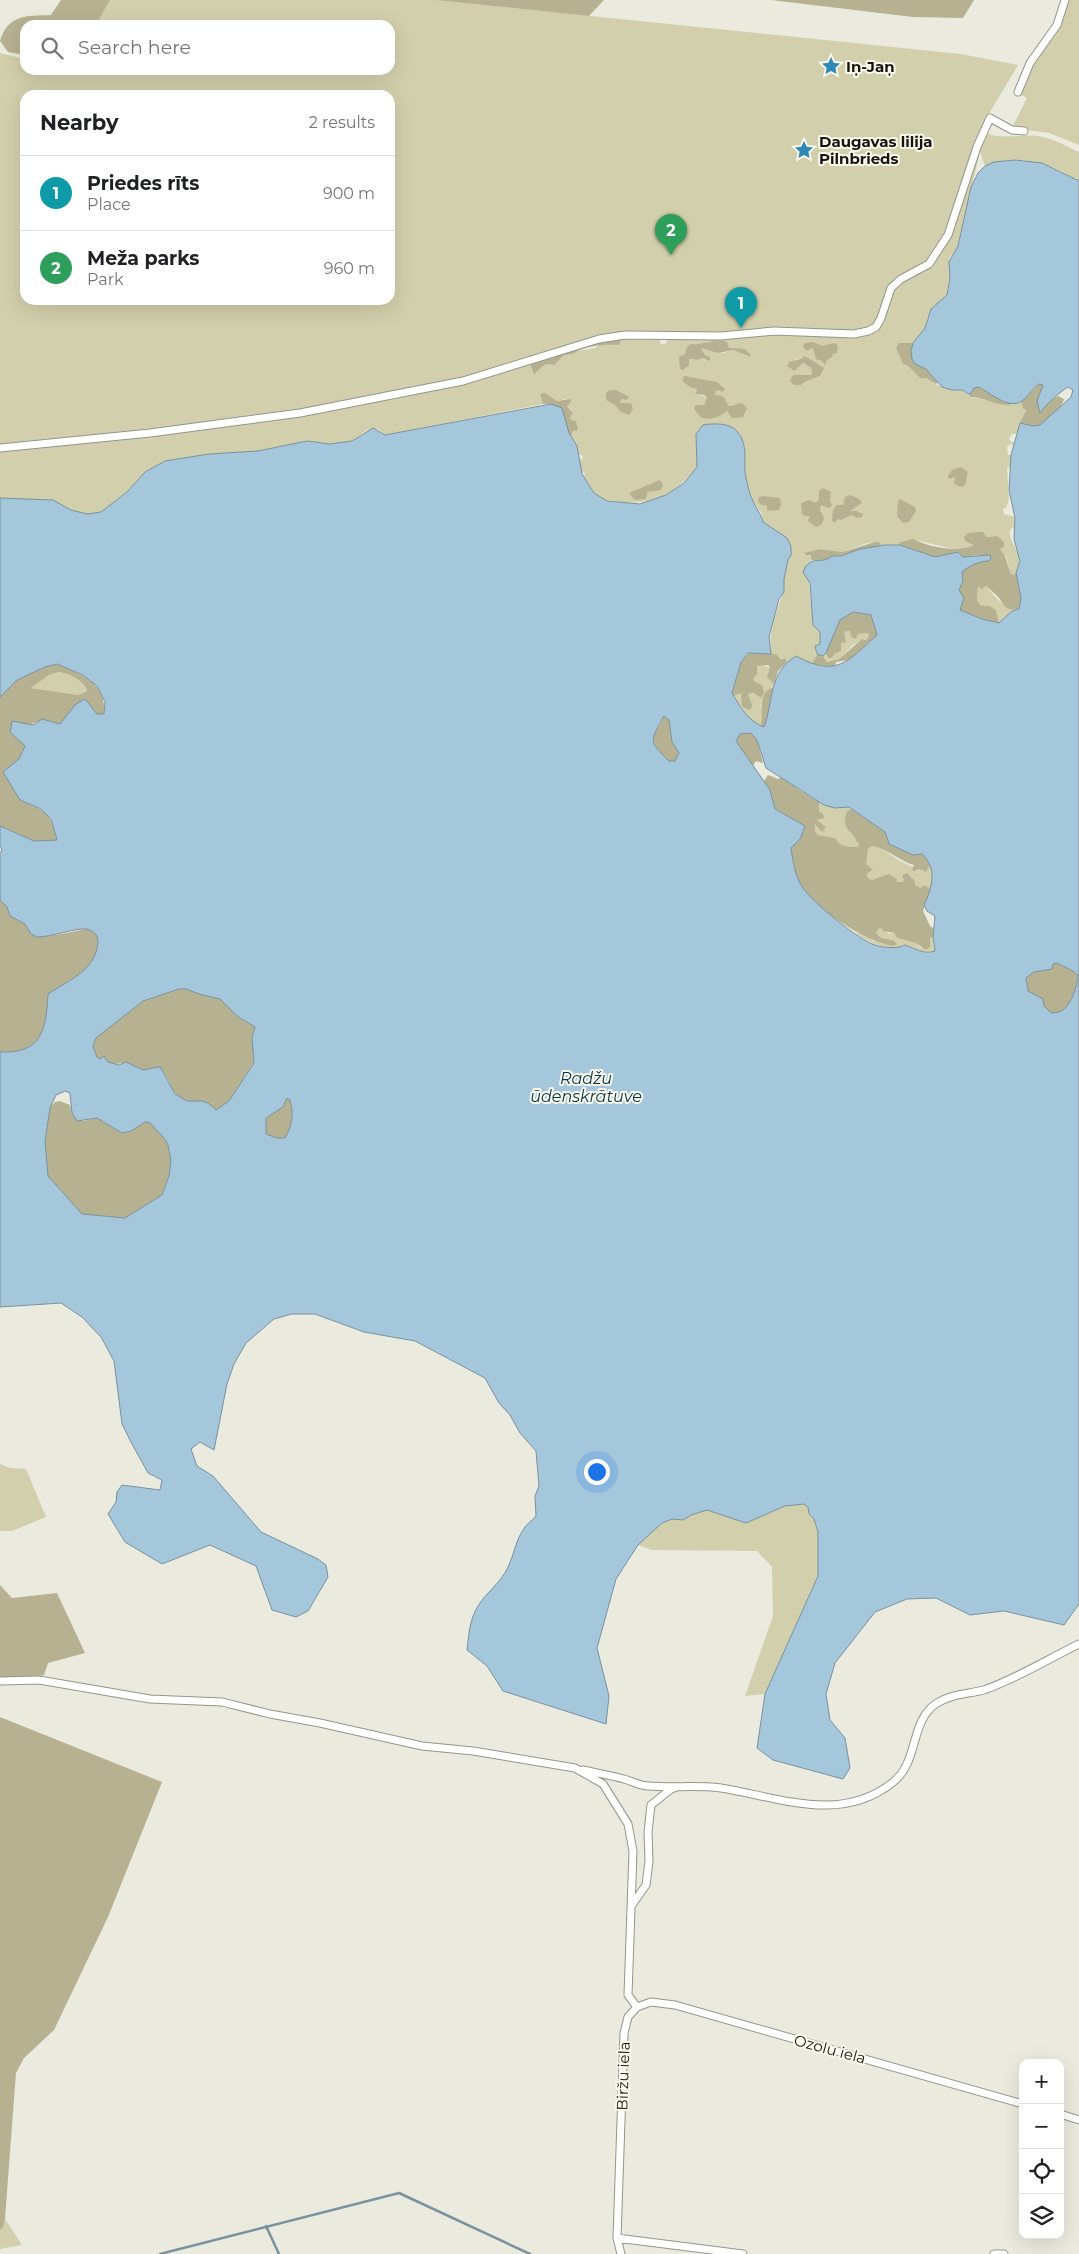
<!DOCTYPE html>
<html lang="en">
<head>
<meta charset="utf-8">
<style>
	body { margin:0; font-family:Montserrat,sans-serif; background:#f2f2f2; color:#202124 }
	.controls { position:absolute; right:15px; bottom:15px; display:grid; overflow:hidden; border-radius:10px; box-shadow:0 5px 20px #0002 }
	.controls button { width:45px; height:45px; display:grid; place-items:center; padding:0; border:0; border-bottom:1px solid #e0e0e0; background:#fff; color:#202124; font:25px sans-serif }
	.you { position:absolute; left:596px; top:1471px; width:18px; height:18px; margin:-12px; border:4px solid #fff; border-radius:50%; background:#1a73e8; box-shadow:0 0 0 8px #1a73e833 }
	.badge { display:grid; place-items:center; width:32px; height:32px; border-radius:50%; background:#db2777; color:#fff; font-size:16px; font-weight:700 }
	.pin { position:absolute; translate:-50% -41px; filter:drop-shadow(0 1px 2px #0008) }
	.pin::after { content:''; position:absolute; top:26px; width:18px; height:15px; background:inherit; clip-path:polygon(0 0,100% 0,50% 100%) }
	.list { margin:0; padding:0; list-style:none }
	h2 { display:flex; justify-content:space-between; align-items:center; height:65px; margin:0; padding:0 20px; font-size:21px }
	h2 small { font-size:16px; font-weight:400; color:#757577 }
	.list li { display:grid; grid-template-columns:32px 1fr auto; gap:15px; align-items:center; box-sizing:border-box; height:75px; padding:0 20px; border-top:1px solid #e0e0e0 }
	.list b { display:block; font-size:19px; white-space:nowrap }
	.list p { margin:0; font-size:16px; white-space:nowrap; color:#757577 }
	.list em { font-size:16px; font-style:normal; color:#757577 }
	.icon { flex:none; width:28px; height:28px; fill:none; stroke:currentColor; stroke-width:2; stroke-linecap:round; stroke-linejoin:round }
	.map { position:relative; flex:none; width:1079px; height:2254px; overflow:hidden }
	.search { position:absolute; background:#fff; box-shadow:0 5px 20px #0002; left:20px; top:20px; width:375px; height:55px; display:flex; align-items:center; gap:12px; box-sizing:border-box; padding:0 18px; border-radius:15px; color:#757577; font-size:19px }
	.panel { position:absolute; background:#fff; box-shadow:0 5px 20px #0002; left:20px; top:90px; width:375px; height:215px; border-radius:15px }
	.map>svg:first-child { display:block }
</style>
</head>
<body>
<div class="map">
<svg width="1079" height="2254" viewBox="0 0 1079 2254">
	<rect width="100%" height="100%" fill="#ebeade"/>
	<path fill="#d2cfac" fill-rule="evenodd" d="M110 0H435L961 54 1018 65 987 117 986 133C1001 140 1021 134 1038 136 1052 138 1066 146 1079 152V181C1071 178 1065 173 1058 170 1036 159 1008 156 985 166L980 151 958 246 950 258V279L947 295 927 318 926 328 913 343H899L898 351 903 364 908 366 920 378H926L934 384 952 390H963L970 397 1010 405V403L1021 402 1023 409 1026 410 1016 434H1012L1009 439 1011 442H1015L1014 446 1010 444 1007 447 1008 455H1011V467L1007 468 1009 499 1006 508 1003 509 1004 514 1015 517 1014 530 1013 527 1009 532C1013 550 1027 557 1014 576L1011 574 1006 556 1003 555 993 536 987 537 983 532 974 534 975 545C948 557 921 533 899 542L900 545H882L879 542 867 543 842 552 820 549 803 553 804 555 812 557V560L807 564 813 625 820 632V644L815 646C817 654 816 658 812 664L796 656 787 662 785 659 771 654C768 631 776 614 783 593 785 588 783 582 784 577 786 563 788 552 787 538L763 522 762 514 752 500 744 473 745 449 740 433 696 434 698 466C674 494 657 505 620 502 611 501 601 500 594 493 590 489 587 482 584 477L585 473 581 472 579 458 583 460 582 455H579L577 446 571 436 573 431 570 417 571 410 567 406 566 399 557 401 540 394 543 404 385 435 378 429 367 430 352 441 330 444 307 441 258 451 209 454 165 461 145 472 127 492 101 512 87 514 71 510 53 500 0 498V53L25 59V70H390V25H96ZM25 95H390V300H25ZM868 331 872 334 857 338 775 334 669 338 665 344H661L659 338H622L607 345 602 343 595 348 577 351 574 354 564 355 554 364C545 361 540 367 536 374L530 360 625 335ZM708 342 751 355 749 357 735 350 723 353 701 348 706 361 701 358 699 360 688 359 680 369C681 352 694 349 708 342ZM796 359 811 361 820 366C815 380 809 380 796 384L800 376 811 375 812 372 811 368 802 363 791 370V368ZM684 377 718 390 714 392 715 395 726 401 729 406 734 404 730 413 727 411 716 415 704 405 707 397 695 394 697 389 691 388 682 381Z
		M1069 0H1079V145L1049 133 1012 128 1027 98 1021 95 1035 63 1057 33Z
		M978 586H986C993 594 1002 606 1012 611L999 623 996 610 990 606 980 605 977 600Z
		M850 631 858 634 869 633 868 638 854 644 839 659 827 662 823 656 826 653 828 658C838 652 842 643 844 632Z
		M760 664 770 668 771 680 774 684C770 690 762 696 761 705 760 710 763 717 761 726 748 721 741 708 734 696L741 693 749 701 748 694 754 693 753 678 756 666Z
		M59 672C69 674 84 680 87 691L78 695 31 688 49 675Z
		M819 802 835 808 849 807 851 809 847 811 852 834 859 845 858 847C846 846 843 848 835 838L818 835 815 831V823L820 828 826 827 817 820 823 818 819 811Z
		M872 846C882 848 886 851 894 857 902 863 915 868 926 872L930 866 933 876 931 888 923 885 921 888 914 885 915 881 911 877 903 882H896L883 877 872 880 867 877V874L873 871 865 864 868 849Z
		M880 927 889 934 894 933 897 938 916 943 921 948 930 938 933 937V945L936 949C926 958 917 947 907 946 903 946 899 948 895 948 879 948 868 941 855 933L865 934 873 941 893 940 881 938 876 933Z
		M0 1464 10 1468 26 1469 46 1517 12 1531H0Z
		M804 1504 808 1507 809 1514 814 1519 818 1532V1576L765 1694 745 1696 773 1616 772 1567 757 1551 652 1550 638 1545 662 1523 672 1519 683 1520 691 1515 707 1510 746 1523 785 1506Z
		M5 2219 22 2245 0 2249V2230L3 2228Z"/>
	<path fill="#b6b291" fill-rule="evenodd" d="M61 0H110L96 25H25V55L8 52 0 41C8 14 27 16 51 15Z
		M435 0H604L589 16Z
		M771 0H974L963 18 913 17Z
		M622 338 619 345C609 344 582 345 574 354L564 355 554 365C544 361 540 369 534 375L530 363 602 341Z
		M720 340 727 342 729 348 745 349 751 355 750 357 734 350 718 353 701 348 705 355 710 357V361L701 358 699 360 689 359V365L683 370 680 369 679 357 685 354 687 347 691 344C702 345 710 341 720 340Z
		M813 342 822 346 835 343 838 346 837 353 832 354 833 356 827 360 825 365 822 361 816 359 813 348 806 351 803 346 805 343Z
		M899 343H913L911 351 915 364 926 369 938 383 935 384 926 378H920L908 366 903 364 896 348Z
		M804 356C813 360 817 364 824 368L820 376 804 382 801 385H794L790 381 793 375H811L812 372 811 368 803 363 794 371 787 366 789 362 801 359Z
		M684 376 717 382 725 389 722 392 718 390 715 392V395C725 395 724 398 729 406L742 403 747 408 743 417 732 418 727 411C715 420 701 424 694 408L696 405H704L707 397 704 395 695 394 697 389 691 388 682 381Z
		M1039 384 1043 385V388L1041 392 1040 412 1048 402 1058 396 1064 399C1062 408 1045 425 1036 426 1030 426 1025 424 1020 423L1026 410 1023 409 1021 402Z
		M979 387 1004 402 1010 403V405C996 406 984 397 970 397L968 394 971 393 973 388Z
		M610 390H616L629 397 626 400 622 399 620 401 621 403H631L633 409 629 415 621 412 614 404 606 400V393Z
		M545 393 557 401 571 399V402L567 406 573 413 570 417 571 420 576 421 578 430 573 431 571 436 551 404H543L540 394Z
		M961 467 968 472 965 485 961 487 954 484 955 477 949 479 948 476 952 470Z
		M660 480 663 485 661 490 647 492 646 499 635 500 629 493Z
		M823 488 831 492 830 501 832 505 829 508 821 505 820 510 824 518 822 524 816 527 808 521 810 516H805L802 514 801 503 809 500 816 503 819 499V491Z
		M850 495 859 499 862 503 850 511H856L863 514 862 517 857 518 851 515 841 520 838 519 834 523 832 520 833 510 837 505H843L845 497Z
		M764 496 780 498 781 505 779 510 767 511V506L760 504 758 501 759 497Z
		M900 499 915 507 916 511 909 522 903 523 897 516 898 501Z
		M979 532H983L987 537 997 536 1004 542V547L1000 549 1005 556 1011 574 1014 575 1016 573 1021 598 1019 609C1007 612 1005 607 999 598 996 594 990 590 986 586L982 589 978 587 977 600 980 605 990 606 996 610 999 623 982 619 960 610 959 590 963 581 962 572 967 567 980 561V555L963 557 958 552 935 557 900 545 899 542 913 539C929 547 957 553 974 545L965 541 964 537 968 533Z
		M875 542H879L882 545C867 548 847 557 832 556L827 560H812L810 555 807 556 803 553 820 549 842 552Z
		M853 612 871 615 877 635 849 660 836 662 835 667 812 664 817 654 823 656 827 662 839 659 862 639 865 640 868 638 869 633 858 634 856 639 851 637 850 631 844 632 846 642 841 643V651L834 654 832 658H828L826 653 840 620Z
		M749 653 776 654 781 659 785 658 787 662 778 671 774 684 767 677 770 668 768 665 757 666V674L753 679 755 682 762 685 764 692 761 698 754 693 748 694 752 705 751 709 748 710 742 706 741 693 734 696 732 694 741 662Z
		M57 664C81 674 107 683 104 714L66 718 60 724 42 720 10 732 25 746 19 759 20 800C47 812 50 811 57 841H34L0 826V697L17 680 45 667ZM59 672C69 674 84 680 87 691L78 695 31 688 49 675Z
		M773 687 770 709 765 727 761 726C763 713 757 693 773 687Z
		M664 716 669 720 672 742 679 753 675 761H669C659 751 651 745 654 731L660 725Z
		M751 733 757 740 763 763 756 761 753 766 736 741 740 734Z
		M768 775 778 779 782 777 799 790 819 802V811L823 814 824 818 817 820 826 827 822 832 815 824V831L818 835 835 838C843 848 846 846 858 847L859 844C855 841 855 837 852 834 844 826 844 822 847 811L851 809 885 832 889 844 913 855 922 854 927 859 930 866 926 872 919 869 914 871 912 870 914 865C899 861 889 849 872 846L868 849 866 864 873 870 867 874V877L872 880 889 874 897 879 896 882H903L904 879 902 876 907 873 915 881V885L921 888 923 885 931 888 923 911 930 926 933 928V937L930 938V947L926 950 916 943 897 938 894 933 883 931 880 927 876 933 881 938 893 940 897 944 893 946C868 942 818 912 803 888 795 877 793 861 791 848L800 839 805 826 775 809 770 790 764 781Z
		M0 900 7 907 10 916 25 924 31 934 56 935 86 929 95 932 98 938 96 955 87 970 48 994C46 1030 42 1054 0 1052Z
		M1057 963 1073 971 1078 975C1078 985 1071 1005 1063 1010 1059 1013 1055 1012 1051 1013L1044 1006 1043 999 1028 991 1026 978 1034 972 1051 969 1053 964Z
		M179 989H186L221 999 237 1016 255 1027 252 1038 254 1062 229 1101 216 1110 202 1101C166 1105 176 1080 158 1067L143 1070 126 1062C116 1066 106 1062 97 1057L93 1046 96 1038 143 1001Z
		M288 1098 290 1100C294 1113 293 1127 285 1138H277L266 1134V1119Z
		M60 1101 70 1105 72 1113 83 1121 97 1118 122 1133 131 1131 145 1122 150 1123 165 1139 168 1145 171 1160 169 1175 162 1195 125 1218 82 1214 48 1176 45 1141 50 1107 55 1102Z
		M0 1585 12 1598 57 1593 85 1653 48 1663 44 1675 0 1683Z
		M0 1717 162 1782 108 1917 54 2030 24 2058 16 2073 5 2219 3 2228 0 2230Z"/>
	<path fill="#a5c7db" stroke="#7a919e" fill-rule="evenodd" d="M1015 160 1042 163 1079 181V1604L1064 1625 1004 1611 970 1615 936 1598 907 1599 875 1612 835 1663 826 1694 830 1720 845 1738 850 1768 843 1779 773 1760 757 1748 765 1694 818 1576V1532L814 1519 809 1514 808 1507 804 1504 785 1506 746 1523 707 1510 691 1515 683 1520 672 1519 662 1523 638 1545 616 1579 597 1648 609 1696 606 1724 503 1691 487 1666 467 1650C469 1632 470 1614 483 1599 491 1589 501 1581 507 1569 514 1556 515 1542 523 1530 526 1524 532 1521 536 1516L535 1496 539 1486 536 1451 520 1433 510 1415 499 1403 485 1378 415 1341 364 1332 315 1314H292L274 1319 246 1343 234 1364 227 1384 214 1450 200 1442 191 1449 197 1466 213 1476 261 1532 318 1559 326 1565 328 1577 308 1611 296 1617 272 1610 256 1566 210 1545 162 1564 125 1542 108 1514 116 1502 117 1492 122 1485 160 1490 162 1480 148 1473 132 1444 122 1424 114 1361 101 1337 82 1317 61 1303 0 1307V1052C42 1054 46 1030 48 994 69 980 97 970 98 941 98 934 92 930 86 929 74 928 52 937 37 937L31 934 25 924 10 916 7 907 0 900V853L2 850 0 845V826L34 841 57 840 51 819 41 809 20 800 3 772 19 759 25 746 10 732 12 721 33 725 42 719 60 724 76 704 85 699 97 714H104L105 702 97 686 83 675 57 664 45 667 17 680 0 697V498L53 500 71 510 87 514 101 512 127 492 145 472 165 461 209 454 258 451 307 441 330 444 352 441 373 428 385 435 551 404 562 408 569 433 577 446 582 474 594 493 607 501 640 504 666 495 684 483 697 467 696 434 703 425C728 421 744 427 745 455 745 463 744 471 746 478 748 486 749 494 753 501 756 509 761 513 763 522L787 538 791 546V555L788 560 784 579V592L779 599 769 637 771 654 748 653 741 662 732 693C741 708 748 721 764 727 774 700 768 673 796 656 837 678 847 662 877 635L871 615 853 612 840 620 826 653 823 656 817 654 815 646 820 644V632L813 625 810 583 803 572C811 553 820 566 832 556H841L860 549 885 545H900L935 557 958 552 963 557 990 555 991 558 989 561C979 561 969 566 962 572L963 581 959 590 964 598 960 610 982 619 999 623 1012 611 1019 609 1021 598 1016 573 1020 561 1014 539 1015 518 1009 490 1011 455 1020 423 1033 426 1040 425 1071 397 1073 390 1068 387C1060 392 1046 404 1040 413L1037 401 1043 385 1039 384C1032 388 1029 396 1022 401 1009 410 990 393 979 387L974 388 971 393 968 394 963 390H952L942 387 926 369 915 364 912 359 911 351 913 343 925 328 931 309 947 295 950 279 949 262 958 246 971 187 978 173 985 166 994 162ZM664 716 669 720 672 742 679 753 675 761H669C647 740 651 740 664 716ZM751 733 757 740 766 768 824 805 835 808 849 807 885 832 889 844 913 855 922 854C938 869 932 888 924 905L927 911 935 916 933 937 935 951C923 955 915 948 905 945 897 949 884 948 875 945 860 941 811 901 803 888 795 877 793 861 791 848L800 839 805 826 775 809 770 790 736 741 740 734ZM1057 963 1073 971 1078 975C1078 985 1071 1005 1063 1010 1059 1013 1055 1012 1051 1013L1044 1006 1043 999 1028 991 1026 978 1034 972 1052 969 1053 964ZM179 989H186L199 994 220 999 237 1016 255 1027 252 1038 254 1063 229 1101 216 1110 208 1103 202 1101H187L175 1094 161 1068 158 1067 143 1070 126 1062 119 1065 108 1062 104 1056 100 1059 97 1057 93 1046 96 1038 143 1001ZM65 1091 70 1093 72 1113 77 1121 97 1118 122 1133 131 1131 145 1122 150 1123 165 1139 168 1145 171 1160 169 1176 162 1195 125 1218 82 1214 48 1176 45 1141 50 1108 56 1095ZM287 1098 290 1100C294 1113 292 1127 285 1138H277L266 1134V1118L283 1107Z"/>
	<g fill="none" stroke-linecap="round" stroke-linejoin="round">
		<path stroke="#7a919e" stroke-width="2.5" d="M266 2226 279 2254
			M160 2254 399 2193 530 2254"/>
		<g stroke="#96958a" stroke-width="9">
			<path id="street" d="M1018 92 1030 63 1057 25 1065 0
				M0 448 150 433 300 413 463 381 599 339 625 335 721 336 774 331 854 334 868 331 876 327 881 318 891 288 901 279 929 264 948 235 977 147 990 118 1012 130 1024 131
				M0 1681 39 1680 150 1699 222 1702 270 1714 320 1723 422 1746 473 1751 575 1768 603 1784 628 1824 633 1851 628 1995 637 2007 628 2017 624 2033 617 2238 621 2254
				M583 1770C596 1773 610 1775 624 1779 632 1781 640 1786 649 1786 673 1788 697 1785 721 1788 778 1797 840 1824 892 1783 920 1762 909 1721 937 1703 951 1694 968 1694 984 1690 1016 1679 1048 1659 1079 1644
				M632 1905 646 1885 649 1861 648 1832 651 1805 671 1789 677 1787
				M637 2007 651 2002 675 2005 1023 2104
				M1060 2114 1079 2120
				M617 2238 743 2254
				M994 2254H1004"/>
		</g>
		<use href="#street" stroke="#fff" stroke-width="7"/>
	</g>
	<defs>
		<g id="sight-bare" transform="scale(1.5)"><path d="M0-6L1.8-2.2L6-1.7L2.9 1.2L3.7 5.4L0 3.3L-3.7 5.4L-2.9 1.2L-6-1.7L-1.8-2.2Z" fill="#2e89b6" stroke="#f9f8eb" stroke-width="2.5" paint-order="stroke"/></g>
	</defs>
	<g fill-rule="evenodd">
		<use href="#sight-bare" x="831" y="66"/>
		<use href="#sight-bare" x="804" y="150"/>
	</g>
	<g text-anchor="middle" dominant-baseline="central" stroke-width="4" stroke-linejoin="round" paint-order="stroke">
		<g font-size="15" font-weight="bold" fill="#151410" stroke="#f9f8eb" text-anchor="start">
			<text x="846" y="66">Iņ-Jaņ</text>
			<text x="819" y="141">Daugavas lilija<tspan x="819" dy="17">Pilnbrieds</tspan></text>
		</g>
		<g font-size="15" fill="#151410" stroke="#f9f8eb">
			<text transform="translate(830 2049) rotate(15)">Ozolu iela</text>
			<text transform="translate(623 2076) rotate(-88)">Biržu iela</text>
		</g>
		<g font-size="16" font-style="italic" fill="#023146" stroke="#f9f8eb">
			<text x="586" y="1078">Radžu<tspan x="586" dy="18">ūdenskrātuve</tspan></text>
		</g>
	</g>
</svg>
<div class="controls">
<button>+</button>
<button>−</button>
<button><svg class="icon" aria-label="locate" viewBox="0 0 24 24"><circle cx="12" cy="12" r="6"/><path d="M12 2v4M12 18v4M2 12h4M18 12h4"/></svg></button>
<button><svg class="icon" aria-label="layers" viewBox="0 0 24 24"><path d="M12 4l9 5-9 5-9-5zM3 14l9 5 9-5"/></svg></button>
</div>
<div class="you"></div>
<div class="pin badge" style="left:741px;top:328px;background:#0f9aa8">1</div>
<div class="pin badge" style="left:671px;top:255px;background:#2e9e5b">2</div>
<div class="search"><svg class="icon" aria-label="search" viewBox="0 0 24 24"><circle cx="10" cy="10" r="6"/><path d="M15 15l6 6"/></svg>Search here</div>
<section class="panel">
<h2>Nearby<small>2 results</small></h2>
<ul class="list">
<li><span class="badge" style="background:#0f9aa8">1</span><div><b>Priedes rīts</b><p>Place</p></div><em>900 m</em></li>
<li><span class="badge" style="background:#2e9e5b">2</span><div><b>Meža parks</b><p>Park</p></div><em>960 m</em></li>
</ul>
</section>
</div>
</body>
</html>
